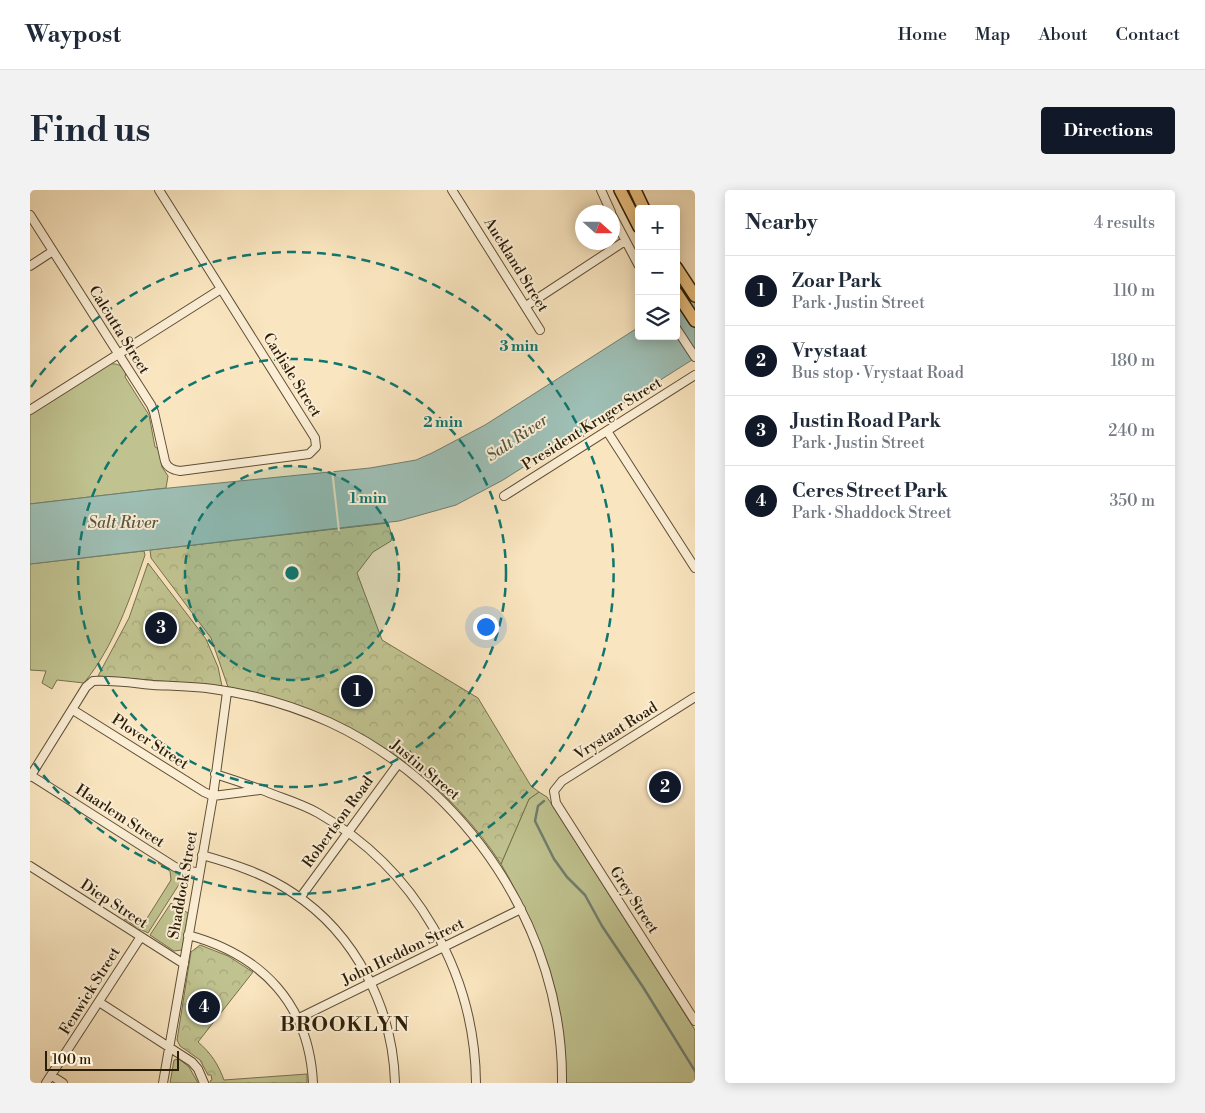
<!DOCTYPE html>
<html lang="en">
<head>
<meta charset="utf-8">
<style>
	body { margin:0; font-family:"Libre Bodoni",serif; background:#f2f2f3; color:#1f2937 }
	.controls { position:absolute; right:15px; top:15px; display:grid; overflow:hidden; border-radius:5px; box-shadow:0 2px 12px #0003 }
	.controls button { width:45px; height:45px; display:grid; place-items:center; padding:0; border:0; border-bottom:1px solid #e0e1e3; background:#fff; color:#1f2937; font:25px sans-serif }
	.compass { position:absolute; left:545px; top:15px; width:45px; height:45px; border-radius:50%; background:#fff; box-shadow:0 2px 12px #0003; rotate:111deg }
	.scale { position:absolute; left:15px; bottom:12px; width:134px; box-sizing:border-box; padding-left:5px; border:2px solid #2c1d07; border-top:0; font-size:14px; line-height:18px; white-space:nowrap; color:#2c1d07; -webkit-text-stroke:4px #fbeed5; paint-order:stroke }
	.you { position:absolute; left:455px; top:436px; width:18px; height:18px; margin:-12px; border:4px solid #fff; border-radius:50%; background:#1a73e8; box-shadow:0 0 0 8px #1a73e833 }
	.badge { display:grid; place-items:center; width:32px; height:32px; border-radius:50%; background:#111827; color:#fff; font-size:16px; font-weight:700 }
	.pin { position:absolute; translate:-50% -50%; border:2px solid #fff; box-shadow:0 1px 5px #0006 }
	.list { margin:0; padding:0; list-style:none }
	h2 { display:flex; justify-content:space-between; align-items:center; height:65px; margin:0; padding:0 20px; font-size:21px }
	h2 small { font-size:16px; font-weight:400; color:#747a83 }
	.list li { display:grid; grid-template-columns:32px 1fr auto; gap:15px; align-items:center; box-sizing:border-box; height:70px; padding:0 20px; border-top:1px solid #e0e1e3 }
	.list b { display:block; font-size:19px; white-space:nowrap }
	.list p { margin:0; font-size:16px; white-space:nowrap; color:#747a83 }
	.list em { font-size:16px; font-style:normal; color:#747a83 }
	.icon { flex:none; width:28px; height:28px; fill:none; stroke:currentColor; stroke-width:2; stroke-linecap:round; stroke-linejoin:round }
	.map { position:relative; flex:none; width:665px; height:893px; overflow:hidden; border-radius:5px }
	header { display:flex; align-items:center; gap:30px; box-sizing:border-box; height:70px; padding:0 25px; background:#fff; border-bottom:1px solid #e0e1e3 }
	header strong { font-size:24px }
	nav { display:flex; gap:28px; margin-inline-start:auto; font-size:18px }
	.intro { display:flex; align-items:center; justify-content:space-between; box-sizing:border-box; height:120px; padding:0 30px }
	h1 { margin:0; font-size:35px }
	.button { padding:12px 22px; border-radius:5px; background:#111827; color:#fff; font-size:18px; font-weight:700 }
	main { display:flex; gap:30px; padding:0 30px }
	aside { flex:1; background:#fff; border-radius:5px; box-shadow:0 2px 12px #0003 }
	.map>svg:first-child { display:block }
</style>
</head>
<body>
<header>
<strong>Waypost</strong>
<nav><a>Home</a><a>Map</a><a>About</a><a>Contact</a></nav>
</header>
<div class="intro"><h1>Find us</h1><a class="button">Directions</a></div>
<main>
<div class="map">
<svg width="665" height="893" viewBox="0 0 665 893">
	<defs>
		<pattern id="forest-crowns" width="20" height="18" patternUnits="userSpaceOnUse" patternTransform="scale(1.25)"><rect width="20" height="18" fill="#c0c390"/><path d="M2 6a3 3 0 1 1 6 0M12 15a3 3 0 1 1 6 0" fill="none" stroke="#a5a77b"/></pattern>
	</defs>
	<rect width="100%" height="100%" fill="#f9e5bf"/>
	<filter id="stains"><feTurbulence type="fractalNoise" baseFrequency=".004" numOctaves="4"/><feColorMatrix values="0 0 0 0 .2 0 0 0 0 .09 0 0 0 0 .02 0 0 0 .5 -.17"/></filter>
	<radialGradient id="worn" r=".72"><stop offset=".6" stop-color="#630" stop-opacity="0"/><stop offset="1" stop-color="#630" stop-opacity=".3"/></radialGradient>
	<path fill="#c0c390" stroke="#76704c" d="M80 174C88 173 92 176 96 182L95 187 119 225 125 257 129 259 132 277 138 286 136 298 0 314V225Z
		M114 361 115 365C100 409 84 456 54 493L27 490 22 499 12 493 16 481 0 480V374Z
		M509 602 517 607 665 840V893H536C531 808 514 747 471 674L499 609Z
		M129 672 149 684 155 685 118 743 110 739 109 741 94 732 95 729 105 736 114 733 141 690 140 681 128 673Z
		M141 713 158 723 152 760 144 761 120 745Z
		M149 869 159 877 168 893H140L144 870Z"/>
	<path fill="url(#forest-crowns)" stroke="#76704c" d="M358 333 362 346 361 351 343 362 327 383 352 450 448 508 501 596 509 602 499 609 471 674C422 598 344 539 257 512 237 505 218 501 198 497L181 448 121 368 120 360Z
		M118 373 176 449 188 477 192 496 68 486 99 428Z
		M170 755 198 766 223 782 168 852C181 863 188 874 194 890L277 884V893H180V891L182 890 181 885H178L170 870 150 856 147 850 161 762Z"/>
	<path fill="#9ebfb5" stroke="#707e6f" d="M665 99V168L473 290 426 315 369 331 0 374V314L119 300 340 278 386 270 402 263 455 235 609 137V146H646V112Z"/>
	<path fill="#f9e5bf" d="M303 279 310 341H308L301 280Z"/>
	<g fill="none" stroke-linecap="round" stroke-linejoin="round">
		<path stroke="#707e6f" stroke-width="2.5" d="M514 611 508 616 505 631 524 669 537 687 555 705 572 736 613 797 665 881"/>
		<g stroke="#5f4f35" stroke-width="10">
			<path id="street" d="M422 0 510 140
				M571 0 581 22
				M0 25 121 215 124 222 135 271C137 278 143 280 150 281L279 264 286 257 285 248 129 0
				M582 25 609 76
				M0 76 23 61
				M496 116 595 51
				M646 138 665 167
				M0 220 191 99
				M577 241 665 378
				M474 306 665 185
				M665 507 532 591 524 601 526 613 665 831
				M43 520 174 602 183 606 230 600
				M185 584C201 589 216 594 232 600 251 608 270 613 288 623 385 678 445 782 446 893
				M0 585 145 677 169 683
				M0 587 56 497 63 491C83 490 103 493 123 495 143 496 163 496 183 499 222 504 263 516 299 532 436 595 534 741 532 893
				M172 665C204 674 235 684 263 703 326 744 363 819 365 893
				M0 676 154 774
				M270 708 368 574
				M158 745C232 765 279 814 283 893
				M69 812 162 872 168 879 174 893
				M267 829 491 719
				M22 886 33 893
				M16 893 110 748
				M133 893 183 606 197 502"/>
		</g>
		<g stroke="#2c1d07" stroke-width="14">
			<path id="primary" d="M590 0 609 37
				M605 0 614 19
				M646 77 665 106
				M646 102 665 131"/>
		</g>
		<use href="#street" stroke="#fbeed5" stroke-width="8"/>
		<use href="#primary" stroke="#ecc280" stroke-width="11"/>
	</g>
	<circle cx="262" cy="383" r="107" fill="#0f766e" fill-opacity=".12"/>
	<g fill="none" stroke="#0f766e" stroke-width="2.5" stroke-dasharray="9 6">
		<circle cx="262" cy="383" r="107"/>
		<circle cx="262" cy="383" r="214"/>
		<path d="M1 197A321 321 0 1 1 1 569"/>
	</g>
	<g text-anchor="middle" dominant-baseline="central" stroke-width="4" stroke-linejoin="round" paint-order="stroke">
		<g font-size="15" fill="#2c1d07" stroke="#fbeed5">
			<text transform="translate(486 75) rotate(58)">Auckland Street</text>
			<text transform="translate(89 140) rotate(58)">Calcutta Street</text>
			<text transform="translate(262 185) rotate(58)">Carlisle Street</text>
			<text transform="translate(562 234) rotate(-32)">President Kruger Street</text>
			<text transform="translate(586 541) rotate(-32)">Vrystaat Road</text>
			<text transform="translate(120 552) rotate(33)">Plover Street</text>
			<text transform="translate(395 580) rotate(40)">Justin Street</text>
			<text transform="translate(90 626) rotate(33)">Haarlem Street</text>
			<text transform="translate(308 632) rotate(-54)">Robertson Road</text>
			<text transform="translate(153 695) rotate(-80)">Shaddock Street</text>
			<text transform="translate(604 710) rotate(57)">Grey Street</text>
			<text transform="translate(84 714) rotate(33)">Diep Street</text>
			<text transform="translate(373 762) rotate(-26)">John Heddon Street</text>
			<text transform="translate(60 801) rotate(-58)">Fenwick Street</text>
		</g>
		<g font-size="16" font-style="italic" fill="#545644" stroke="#fbeed5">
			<text transform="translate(487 248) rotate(-34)">Salt River</text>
			<text x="93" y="333">Salt River</text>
		</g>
		<g font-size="20" font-weight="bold" letter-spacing="1" fill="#2c1d07" stroke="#fbeed5">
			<text x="315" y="835">BROOKLYN</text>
		</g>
	</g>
	<circle cx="262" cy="383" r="8" fill="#0f766e" stroke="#fbeed5" stroke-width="2.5"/>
	<g font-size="15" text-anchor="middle" font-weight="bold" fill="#0f766e" stroke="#fbeed5" stroke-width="4" stroke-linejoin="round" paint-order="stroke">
		<text x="489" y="161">3 min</text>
		<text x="413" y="237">2 min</text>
		<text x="338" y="313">1 min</text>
	</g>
	<rect width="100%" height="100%" filter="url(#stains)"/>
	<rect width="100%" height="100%" fill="url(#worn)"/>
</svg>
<div class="controls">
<button>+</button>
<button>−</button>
<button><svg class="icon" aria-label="layers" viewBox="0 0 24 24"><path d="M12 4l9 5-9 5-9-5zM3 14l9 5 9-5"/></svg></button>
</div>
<svg class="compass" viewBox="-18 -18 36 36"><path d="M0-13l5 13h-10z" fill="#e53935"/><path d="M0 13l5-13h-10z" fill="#747a83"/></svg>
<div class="scale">100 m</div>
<div class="you"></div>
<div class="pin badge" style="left:327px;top:501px">1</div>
<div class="pin badge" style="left:635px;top:597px">2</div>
<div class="pin badge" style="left:131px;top:438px">3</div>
<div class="pin badge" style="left:174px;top:817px">4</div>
</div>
<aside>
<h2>Nearby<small>4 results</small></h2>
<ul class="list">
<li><span class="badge">1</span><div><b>Zoar Park</b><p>Park · Justin Street</p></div><em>110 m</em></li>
<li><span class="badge">2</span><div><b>Vrystaat</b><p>Bus stop · Vrystaat Road</p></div><em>180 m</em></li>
<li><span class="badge">3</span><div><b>Justin Road Park</b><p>Park · Justin Street</p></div><em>240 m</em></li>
<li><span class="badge">4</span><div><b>Ceres Street Park</b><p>Park · Shaddock Street</p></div><em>350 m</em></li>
</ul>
</aside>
</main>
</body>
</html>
